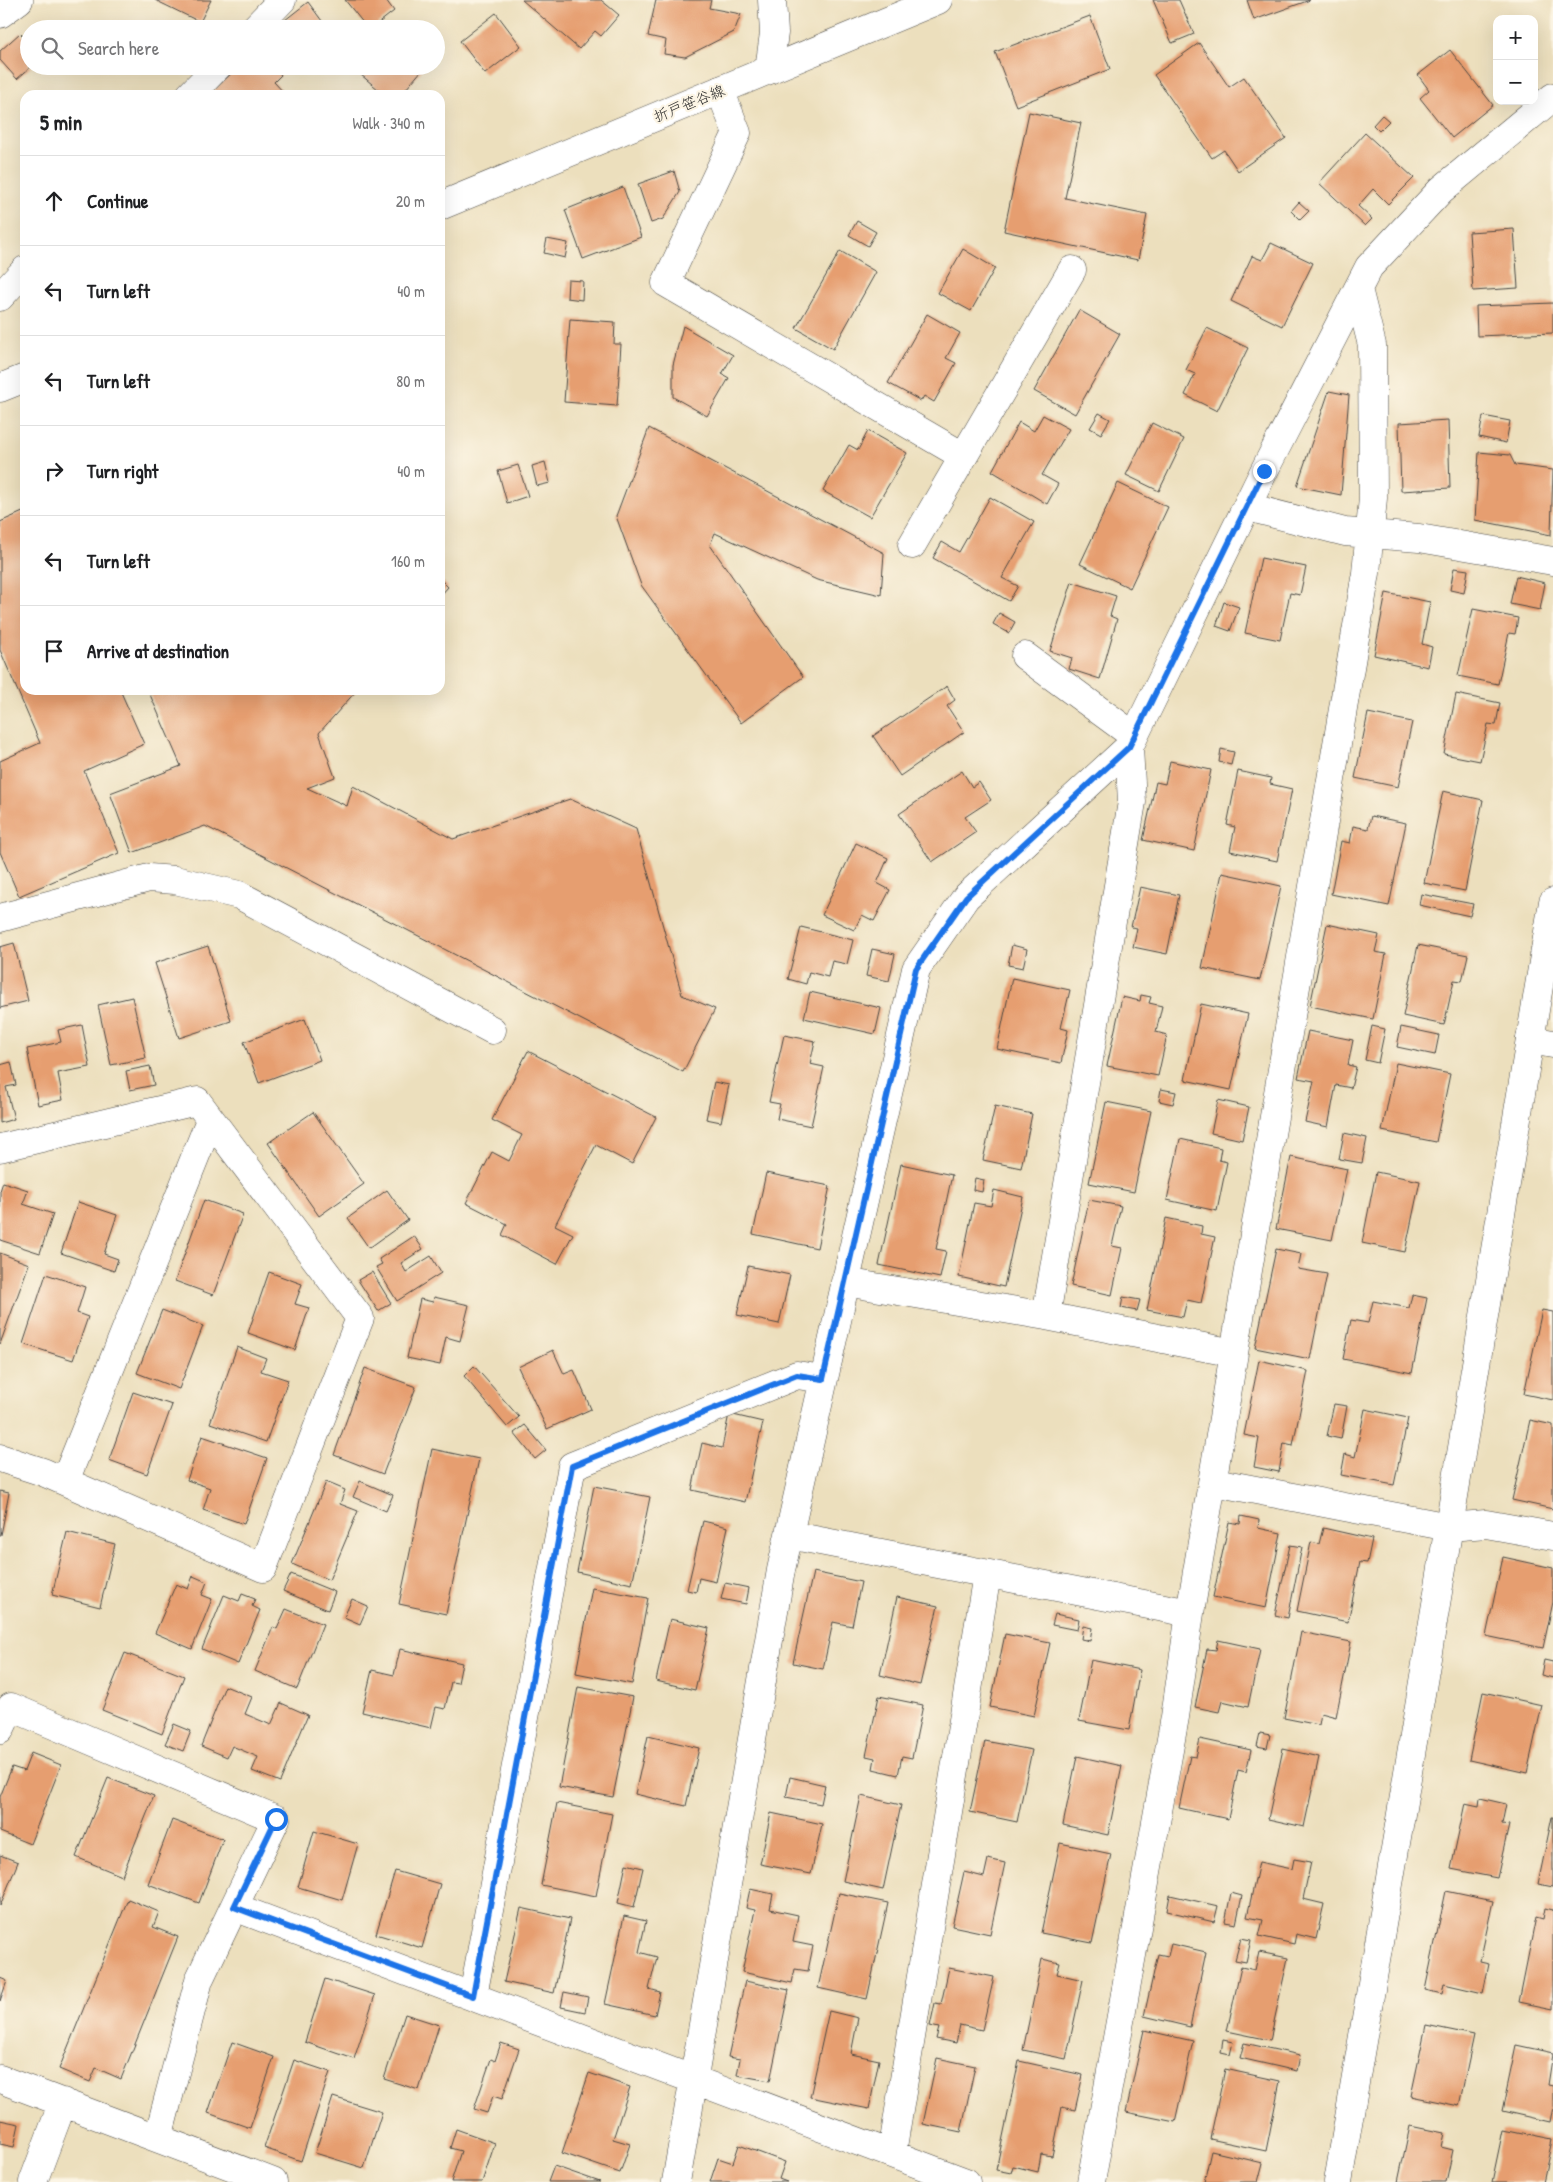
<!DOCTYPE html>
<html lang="en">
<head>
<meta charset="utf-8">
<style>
	body { margin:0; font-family:"Patrick Hand","Klee One",sans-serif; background:#f2f2f2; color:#202124 }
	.controls { position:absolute; right:15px; top:15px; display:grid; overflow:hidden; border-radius:10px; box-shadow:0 5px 20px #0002 }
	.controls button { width:45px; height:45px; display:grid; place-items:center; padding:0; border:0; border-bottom:1px solid #e0e0e0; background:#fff; color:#202124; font:25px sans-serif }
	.stop { position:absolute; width:15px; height:15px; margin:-11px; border:4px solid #1a73e8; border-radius:50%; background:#fff }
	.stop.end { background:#1a73e8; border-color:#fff; box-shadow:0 1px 5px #0008 }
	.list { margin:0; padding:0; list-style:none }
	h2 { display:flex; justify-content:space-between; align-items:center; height:65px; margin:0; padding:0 20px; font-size:21px }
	h2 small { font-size:16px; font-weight:400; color:#757577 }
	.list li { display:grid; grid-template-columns:32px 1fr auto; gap:15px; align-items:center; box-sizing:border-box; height:90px; padding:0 20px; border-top:1px solid #e0e0e0 }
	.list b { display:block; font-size:19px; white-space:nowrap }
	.list em { font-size:16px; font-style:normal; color:#757577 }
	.icon { flex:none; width:28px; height:28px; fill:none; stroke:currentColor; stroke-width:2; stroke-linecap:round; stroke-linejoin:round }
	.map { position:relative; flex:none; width:1553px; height:2182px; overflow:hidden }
	.search { position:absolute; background:#fff; box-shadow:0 5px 20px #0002; left:20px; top:20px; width:425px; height:55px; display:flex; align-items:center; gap:12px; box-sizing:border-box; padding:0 18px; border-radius:28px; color:#757577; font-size:19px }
	.panel { position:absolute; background:#fff; box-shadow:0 5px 20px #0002; left:20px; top:90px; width:425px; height:605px; border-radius:15px }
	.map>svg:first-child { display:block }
</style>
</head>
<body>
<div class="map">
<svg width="1553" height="2182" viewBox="0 0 1553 2182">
	<rect width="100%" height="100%" fill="#fcf5e5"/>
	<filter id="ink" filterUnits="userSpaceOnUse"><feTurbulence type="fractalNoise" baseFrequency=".02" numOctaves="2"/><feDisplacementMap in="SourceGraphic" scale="10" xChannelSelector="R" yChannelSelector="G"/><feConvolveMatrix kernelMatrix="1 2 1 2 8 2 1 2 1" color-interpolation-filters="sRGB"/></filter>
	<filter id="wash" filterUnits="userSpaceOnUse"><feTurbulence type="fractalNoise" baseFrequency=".0096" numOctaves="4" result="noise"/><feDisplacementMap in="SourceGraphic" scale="20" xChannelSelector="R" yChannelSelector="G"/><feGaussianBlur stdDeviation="1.12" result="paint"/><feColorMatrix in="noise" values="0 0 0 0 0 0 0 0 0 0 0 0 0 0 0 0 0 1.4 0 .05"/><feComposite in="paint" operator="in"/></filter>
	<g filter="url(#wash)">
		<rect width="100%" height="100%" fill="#ecdfbd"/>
		<g id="blocks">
			<path fill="#e69e70" d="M155 0H211L200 22Z
				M345 0H386L394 11 371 29H368Z
				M522 0H601L619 15 601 36 595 31 579 49Z
				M656 0H711L709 8 741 14 734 32 685 57 664 54 666 40 648 36Z
				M1153 0H1179L1194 34 1172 43Z
				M1247 0H1310L1254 20Z
				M308 2 322 21 313 29H284L280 24Z
				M496 13 521 46 485 74 460 41Z
				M1090 16 1110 69 1016 106 995 52Z
				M20 33 29 42V66H32L17 79 0 60V51Z
				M1199 43 1229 87 1244 77 1286 138 1238 171 1224 150 1212 158 1154 75Z
				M1450 50 1493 105 1452 138 1420 98 1429 90 1418 75Z
				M239 66H274L281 75 274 82 286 95H209Z
				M357 66H418L422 70 401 95H385L354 69Z
				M1029 112 1081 123 1065 198 1147 215 1138 260 1004 231Z
				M1382 115 1389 121 1379 131 1373 125Z
				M1365 133 1414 178 1388 204 1373 189 1358 206 1372 219 1365 226 1319 183Z
				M674 171 680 192 663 219 651 223 638 184Z
				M623 187 641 237 583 259 565 210Z
				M1299 202 1309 211 1300 220 1291 211Z
				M857 221 876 232 868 246 849 235Z
				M1514 229 1518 288 1473 291 1469 232Z
				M547 239 568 243 565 258 544 253Z
				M1271 243 1313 263 1282 326 1231 301 1252 256 1262 260Z
				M963 249 995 268 971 311 938 293Z
				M840 251 876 272 833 349 796 328Z
				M568 280 583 281 582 300 567 298Z
				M1553 303V333L1477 336 1476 306Z
				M1079 310 1120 334 1075 414 1034 391Z
				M927 314 960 333 946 358 956 363 934 402 924 396 921 401 888 383Z
				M570 319 615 322 614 344H621L617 406 564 402Z
				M683 326 733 355 722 374 729 378 707 416 673 397V365Z
				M1207 328 1248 348 1217 411 1185 395 1195 374 1186 370Z
				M1329 391 1349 395 1341 495 1297 486Z
				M1099 413 1110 419 1101 434 1090 428Z
				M1043 415 1069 429 1042 475 1058 484 1047 504 992 471 1019 422 1034 431Z
				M1483 416 1510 421 1506 443 1479 437Z
				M1448 420 1450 488 1401 491 1399 423Z
				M1152 423 1184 439 1159 491 1126 475Z
				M649 428 884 553 881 595 817 580 715 533 710 545 803 677 741 723 641 585 616 516Z
				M868 431 907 453 870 517 823 491 849 445 858 450Z
				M1479 452 1510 455 1515 465 1553 470 1551 535 1475 520Z
				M545 462 550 483 537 486 532 466Z
				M518 465 528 496 507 503 498 471Z
				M1118 483 1168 507 1130 588 1080 564Z
				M990 497 1034 522 1002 578 1018 586 1009 601 933 558 942 542 959 552Z
				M25 511V690H120L144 744 84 771 119 853 19 896 0 852V761L40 743 0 650V522Z
				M1261 558 1306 567 1300 595 1290 593 1280 640 1245 633Z
				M1454 568 1468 570 1464 593 1450 590Z
				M1516 576 1545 583 1540 610 1510 604Z
				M440 579 448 587 440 596Z
				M1072 582 1116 596 1110 616 1117 619 1100 679 1069 669 1072 658 1050 651Z
				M1386 593 1430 602 1422 644 1432 647 1428 667 1374 655Z
				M1224 602 1239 607 1230 631 1216 626Z
				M1473 609 1518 618 1515 634 1509 633 1498 684 1458 676Z
				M999 613 1015 622 1009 633 993 624Z
				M947 686 955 700 947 706 964 732 900 776 873 736Z
				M148 690H357L319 733 335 777 307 788 347 806 353 786 453 839 570 799 636 829 682 995 715 1009 683 1072 205 826 132 853 110 793 181 766Z
				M1456 694 1500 703 1496 725 1488 724 1480 761 1444 754Z
				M1368 713 1412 722 1398 787 1355 778Z
				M1221 749 1234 752 1231 765 1219 762Z
				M1170 761 1211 770 1194 851 1143 840 1156 782 1165 784Z
				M962 771 972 787 979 782 991 800 965 817 976 832 932 862 899 814Z
				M1238 771 1271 778 1270 784 1292 789 1277 861 1230 851 1235 827 1227 825Z
				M1443 791 1483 800 1465 891 1424 883Z
				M1371 816 1406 823 1389 906 1331 894 1341 841 1350 843 1353 826 1368 829Z
				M856 843 888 858 877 883 890 890 874 921 862 915 854 930 822 915Z
				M1222 873 1281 886 1260 980 1202 968Z
				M1140 887 1179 895 1167 954 1133 947 1137 928 1131 927Z
				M1421 894 1473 904 1470 916 1419 905Z
				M1327 924 1379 935 1375 952 1386 954 1373 1019 1310 1006Z
				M801 927 853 940 847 964 832 961 828 977 809 972 806 984 788 979Z
				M14 943 28 1001 0 1008V947Z
				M1012 945 1027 949 1023 968 1008 965Z
				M1418 945 1468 955 1462 981 1454 980 1444 1025 1403 1016Z
				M208 946 231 1021 179 1038 155 963Z
				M872 949 895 954 889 981 866 976Z
				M1012 978 1070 990 1061 1028 1068 1030 1061 1063 997 1049Z
				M810 992 881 1008 875 1034 804 1018Z
				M1141 995 1151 997 1149 1003 1162 1006 1156 1032 1167 1035 1158 1076 1107 1066 1122 997 1140 1001Z
				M132 997 146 1058 111 1065 98 1005Z
				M1201 1004 1248 1014 1231 1090 1185 1080Z
				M305 1019 320 1060 259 1083 244 1042Z
				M82 1025 90 1067 58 1073 63 1100 38 1105 27 1049 61 1042 58 1030Z
				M1372 1026 1385 1029 1378 1063 1365 1060Z
				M1401 1027 1439 1035 1435 1055 1397 1047Z
				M1308 1031 1353 1040 1348 1065 1356 1067 1351 1088 1336 1085 1328 1127 1305 1122 1314 1081 1298 1078Z
				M784 1035 815 1041 810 1064 824 1067 811 1126 777 1119 780 1104 769 1102Z
				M528 1051 656 1117 632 1164 596 1145 555 1225 573 1234 557 1264 502 1235 507 1224 466 1203 492 1152 509 1161 522 1135 492 1120Z
				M11 1062 16 1085 6 1087 14 1119 0 1123V1065Z
				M1396 1063 1450 1074 1436 1142 1382 1131Z
				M150 1066 154 1085 130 1090 126 1071Z
				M714 1082 729 1085 721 1122 706 1119Z
				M1161 1089 1176 1092 1173 1104 1159 1101Z
				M1218 1100 1249 1107 1242 1140 1211 1133Z
				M1106 1102 1151 1111 1134 1192 1089 1183Z
				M995 1106 1032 1114 1021 1168 983 1160Z
				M313 1112 364 1184 319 1216 268 1143Z
				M1344 1133 1367 1138 1362 1163 1339 1159Z
				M1180 1139 1221 1148 1219 1160 1227 1162 1217 1211 1167 1200Z
				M1291 1157 1347 1169 1332 1240 1276 1229Z
				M901 1164 952 1175 936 1249 946 1251 940 1278 879 1265Z
				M1376 1172 1420 1181 1405 1252 1362 1243Z
				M766 1173 830 1186 817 1248 753 1234Z
				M975 1178 984 1180 982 1192 973 1190Z
				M3 1182 28 1190 23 1204 53 1214 40 1253 0 1240V1191Z
				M387 1190 408 1220 369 1248 348 1218Z
				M994 1190 1023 1197 1004 1287 959 1277 974 1203 991 1206Z
				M204 1200 243 1214 213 1295 175 1281Z
				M1089 1200 1121 1206 1112 1246 1122 1248 1112 1295 1071 1286Z
				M78 1202 117 1215 104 1254 118 1259 114 1271 61 1253Z
				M1166 1218 1202 1226 1201 1234 1215 1237 1201 1303 1187 1300 1183 1317 1147 1310Z
				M414 1236 423 1249 401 1263 406 1272 431 1256 441 1273 397 1301 376 1267 382 1264 379 1259Z
				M1276 1249 1301 1254 1298 1269 1327 1274 1310 1359 1255 1348Z
				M0 1253 29 1264 0 1344Z
				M748 1266 790 1275 779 1324 737 1315Z
				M269 1272 302 1284 295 1304 309 1308 295 1350 248 1333Z
				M372 1272 391 1303 378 1311 358 1280Z
				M46 1274 85 1287 77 1313 88 1317 73 1360 23 1344Z
				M1412 1295 1427 1298 1412 1373 1343 1359 1351 1320 1368 1323 1373 1301 1409 1308Z
				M434 1297 469 1305 460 1341 446 1337 440 1365 407 1358 420 1299 433 1302Z
				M1123 1297 1140 1300 1137 1311 1121 1308Z
				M162 1310 203 1326 179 1389 137 1373Z
				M1542 1310 1553 1312V1400L1524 1394Z
				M237 1347 266 1358 261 1371 288 1380 266 1442 210 1423Z
				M553 1350 564 1374 574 1370 591 1409 547 1429 518 1367Z
				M1259 1360 1308 1371 1293 1445 1284 1443 1279 1472 1254 1467 1259 1438 1244 1435Z
				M474 1366 519 1417 507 1427 464 1376Z
				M365 1368 416 1387 383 1474 334 1455Z
				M133 1392 172 1405 147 1474 109 1460Z
				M1334 1404 1347 1406 1341 1439 1327 1436Z
				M1365 1409 1408 1418 1394 1485 1341 1475 1345 1454 1355 1457Z
				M729 1414 763 1422 745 1502 692 1490 702 1443 722 1448Z
				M1530 1420 1553 1425V1509L1512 1500Z
				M525 1425 546 1450 535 1459 514 1433Z
				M202 1436 267 1458 244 1524 203 1510 210 1488 187 1480Z
				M432 1449 479 1459 446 1614 399 1604Z
				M360 1481 393 1495 386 1511 353 1497Z
				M326 1482 345 1490 340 1504 358 1511 329 1580 292 1564Z
				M594 1486 650 1497 632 1584 577 1572Z
				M0 1491 9 1493 1 1535H0Z
				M1241 1516 1259 1520 1258 1528 1281 1533 1266 1608 1213 1597 1229 1522 1240 1524Z
				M703 1521 728 1527 716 1582 699 1578 696 1592 687 1590Z
				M1323 1528 1372 1539 1367 1563 1360 1562 1348 1622 1297 1611 1311 1542 1319 1544Z
				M67 1532 115 1544 100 1607 52 1595Z
				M1290 1545 1302 1547 1288 1618 1275 1615Z
				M1503 1557 1553 1568V1602L1543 1648 1486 1636Z
				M813 1572 861 1582 852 1626 833 1622 823 1669 793 1663Z
				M291 1574 335 1592 328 1610 283 1591Z
				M193 1576 207 1582 202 1595 212 1599 192 1649 155 1633 176 1584 188 1589Z
				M725 1583 749 1588 746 1604 721 1599Z
				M592 1588 648 1598 632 1684 576 1673Z
				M242 1594 255 1599 252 1606 260 1610 238 1664 202 1649 224 1595 239 1601Z
				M897 1597 938 1606 920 1685 880 1675Z
				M352 1599 368 1606 360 1624 344 1617Z
				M286 1609 323 1624 297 1689 255 1671 273 1627 277 1629Z
				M1055 1614 1079 1619 1077 1630 1052 1625Z
				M670 1619 709 1628 695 1690 656 1681Z
				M1083 1626 1092 1628 1090 1641 1081 1639Z
				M1301 1632 1351 1642 1336 1717 1321 1713 1319 1725 1284 1718Z
				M1005 1634 1050 1643 1034 1716 990 1707Z
				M1218 1640 1260 1649 1248 1707 1222 1701 1219 1712 1195 1707 1207 1649 1216 1650Z
				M400 1649 462 1663 458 1683 451 1682 445 1709 436 1707 431 1728 362 1712 372 1670 394 1675Z
				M125 1653 184 1676 162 1734 102 1710Z
				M1091 1660 1140 1670 1129 1730 1079 1721Z
				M1544 1660 1553 1662V1678L1541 1675Z
				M225 1686 252 1697 245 1714 271 1725 281 1703 308 1715 280 1782 252 1771 258 1757 232 1746 227 1757 201 1746Z
				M578 1687 633 1697 613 1797 559 1787Z
				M1483 1692 1542 1705 1527 1773 1469 1760Z
				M879 1696 923 1705 912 1758 902 1756 898 1775 873 1769 875 1758 866 1756Z
				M174 1724 191 1731 183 1751 165 1744Z
				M1260 1733 1270 1735 1267 1748 1257 1746Z
				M648 1736 699 1748 686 1806 635 1794Z
				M1200 1739 1251 1750 1246 1772 1238 1770 1228 1819 1179 1808 1190 1756 1196 1757Z
				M985 1741 1032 1750 1017 1822 970 1812Z
				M1283 1749 1319 1757 1304 1827 1268 1819Z
				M31 1753 61 1765 30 1844 0 1832V1797L12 1767 24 1771Z
				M1077 1756 1122 1766 1108 1835 1063 1825Z
				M790 1777 825 1785 821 1804 786 1797Z
				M108 1778 154 1796 122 1876 76 1857Z
				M861 1796 901 1805 883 1890 843 1881Z
				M1480 1798 1506 1804 1502 1824 1509 1825 1497 1878 1451 1869 1465 1803 1479 1806Z
				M557 1803 612 1814 596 1896 541 1885Z
				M771 1813 822 1824 811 1874 760 1864Z
				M1552 1817H1553V1887L1538 1884Z
				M172 1820 223 1839 199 1903 148 1884Z
				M314 1831 358 1844 342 1900 298 1887Z
				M1060 1843 1111 1854 1092 1943 1041 1933Z
				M0 1855 18 1862 0 1906Z
				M988 1859 1005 1863 990 1934 952 1926 964 1872 984 1877Z
				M1294 1859 1311 1862 1303 1899 1324 1904 1316 1939 1296 1934 1294 1944 1259 1936 1263 1920 1247 1917 1259 1862 1292 1869Z
				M626 1864 643 1868 634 1907 618 1903Z
				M395 1871 440 1884 422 1948 376 1934Z
				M750 1889 773 1894 770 1909 798 1915 793 1942 813 1946 808 1971 795 1969 792 1983 742 1972 755 1910 746 1908Z
				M1446 1891 1493 1901 1480 1962 1489 1964 1483 1993 1444 1984 1442 1994 1425 1990Z
				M839 1893 888 1903 867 1999 818 1988Z
				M1231 1893 1242 1896 1236 1924 1225 1922Z
				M1170 1895 1218 1906 1214 1922 1167 1911Z
				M128 1899 159 1912 153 1927 178 1937 121 2079 96 2068 90 2082 59 2069Z
				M521 1908 570 1919 554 1993 504 1982Z
				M1545 1908 1553 1910V2009L1519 2002 1536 1917 1543 1919Z
				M624 1916 646 1921 639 1952 657 1957 649 1989 660 1992 655 2015 605 2004Z
				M1241 1938 1251 1940 1246 1962 1235 1960Z
				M1171 1944 1206 1952 1190 2027 1144 2016 1158 1954 1168 1956Z
				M1259 1952 1288 1958 1270 2040 1227 2031 1241 1967 1255 1970Z
				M1042 1959 1060 1963 1057 1974 1083 1980 1066 2059 1023 2050Z
				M949 1968 994 1977 982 2030 960 2025 956 2043 936 2039 939 2028 930 2026 935 2003 941 2004Z
				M0 1978 7 1981 0 2001Z
				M325 1979 375 1995 354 2059 305 2042Z
				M745 1981 789 1990 770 2081 737 2075 740 2059 728 2057Z
				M564 1992 588 1997 585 2012 561 2007Z
				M829 2011 858 2018 851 2054 879 2060 869 2109 810 2097Z
				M405 2014 439 2025 419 2090 384 2079Z
				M1426 2025 1474 2035 1459 2106 1411 2096Z
				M1144 2030 1193 2041 1175 2122 1126 2112Z
				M1223 2040 1233 2042 1230 2055 1221 2053Z
				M232 2042 274 2057 250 2128 208 2113Z
				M501 2043 519 2049 502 2099 493 2096 487 2113 474 2109 491 2059 495 2061Z
				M1244 2043 1300 2055 1297 2071 1240 2058Z
				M1516 2045 1553 2053 1548 2085 1553 2086V2106L1550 2122 1502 2111Z
				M937 2058 975 2066 961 2132 923 2124Z
				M294 2060 330 2072 301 2161 264 2148Z
				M1019 2061 1083 2075 1075 2110 1062 2107 1052 2156 1041 2154 1038 2172 1013 2166 1011 2173 996 2170Z
				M1225 2069 1280 2081 1266 2151 1210 2139Z
				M589 2073 630 2087 613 2139 630 2144 620 2173 562 2153Z
				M333 2097 382 2112 364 2168 315 2153Z
				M0 2120 19 2124 14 2147 0 2144Z
				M1410 2126 1444 2133 1441 2147 1453 2150 1446 2182H1398Z
				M456 2129 495 2143 482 2182H451L461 2151 450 2148Z
				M1503 2130 1552 2140 1543 2182H1492Z
				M739 2145 785 2162 779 2179 787 2182H710L718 2158 733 2163Z
				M1211 2151 1263 2163 1258 2182H1204Z
				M554 2166 600 2182H548Z"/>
		</g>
	</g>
	<g filter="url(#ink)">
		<use href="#blocks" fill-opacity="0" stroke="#484641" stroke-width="1"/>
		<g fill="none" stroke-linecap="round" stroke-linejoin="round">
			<g stroke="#484641" stroke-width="29">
				<path id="street" d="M0 14 19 0
					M254 29 282 0
					M769 70 774 33 772 0
					M720 90 737 133 666 283 963 456
					M190 95 218 66
					M0 297 25 270
					M1247 507 1345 532 1419 538 1553 561
					M912 545 1072 270
					M1025 656 1134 736
					M0 918 149 878 175 880 239 895 492 1030
					M1530 1040 1553 1044
					M0 1148 197 1101 360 1318 263 1568 43 1472 0 1458
					M845 1282 1046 1316 1234 1353
					M1046 1316 1132 802 1129 747
					M65 1481 210 1120
					M1214 1482 1449 1527 1486 1524 1553 1536
					M789 1535 1190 1613
					M0 1730 11 1707 276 1819 199 1980 158 2138
					M234 1907 966 2182
					M473 1996 572 1466 797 1375 823 1379
					M0 2079 273 2182
					M892 2153 987 1574
					M33 2182 63 2102
					M676 2182 781 1570 916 969 966 897 1129 747 1264 471 1369 267 1441 190 1553 97
					M1091 2182 1175 1717 1190 1613 1366 573 1373 498 1372 345 1358 289"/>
			</g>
			<g stroke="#484641" stroke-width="29">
				<path id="secondary" d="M440 206 938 0
					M0 388 25 378
					M1338 2182 1402 1808 1553 902"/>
			</g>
			<use href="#street" stroke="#fff" stroke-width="28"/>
			<use href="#secondary" stroke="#fff" stroke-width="28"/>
		</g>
	</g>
	<g fill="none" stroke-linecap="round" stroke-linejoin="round" filter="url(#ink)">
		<path stroke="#1a73e8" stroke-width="6" d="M276 1819 234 1907 473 1996 572 1466 797 1375 823 1379 916 969 966 897 1129 747 1264 471"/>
	</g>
	<g text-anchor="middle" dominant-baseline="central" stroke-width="4.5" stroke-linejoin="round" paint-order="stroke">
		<g font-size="15" fill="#2b2b2b" stroke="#fcf5e5">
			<text transform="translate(689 103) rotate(-22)">折戸笹谷線</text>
		</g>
	</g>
</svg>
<div class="controls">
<button>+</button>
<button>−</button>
</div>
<div class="stop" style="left:276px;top:1819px"></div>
<div class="stop end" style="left:1264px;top:471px"></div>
<div class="search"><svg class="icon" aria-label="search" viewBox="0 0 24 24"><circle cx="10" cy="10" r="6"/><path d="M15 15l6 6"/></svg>Search here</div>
<section class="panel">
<h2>5 min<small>Walk · 340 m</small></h2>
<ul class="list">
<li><svg class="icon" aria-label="ahead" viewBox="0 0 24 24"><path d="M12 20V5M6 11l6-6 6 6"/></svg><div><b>Continue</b></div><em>20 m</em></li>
<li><svg class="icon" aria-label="left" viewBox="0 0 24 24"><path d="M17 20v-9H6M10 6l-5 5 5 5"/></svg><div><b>Turn left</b></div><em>40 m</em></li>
<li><svg class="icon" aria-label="left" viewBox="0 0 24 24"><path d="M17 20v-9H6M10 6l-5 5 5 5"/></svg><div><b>Turn left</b></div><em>80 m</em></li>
<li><svg class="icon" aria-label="right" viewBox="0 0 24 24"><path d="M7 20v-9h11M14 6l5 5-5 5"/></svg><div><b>Turn right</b></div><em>40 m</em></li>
<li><svg class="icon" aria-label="left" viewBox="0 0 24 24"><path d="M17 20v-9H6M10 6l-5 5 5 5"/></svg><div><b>Turn left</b></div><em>160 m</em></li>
<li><svg class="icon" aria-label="arrive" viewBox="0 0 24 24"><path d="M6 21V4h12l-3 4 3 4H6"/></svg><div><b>Arrive at destination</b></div></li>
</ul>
</section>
</div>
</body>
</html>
